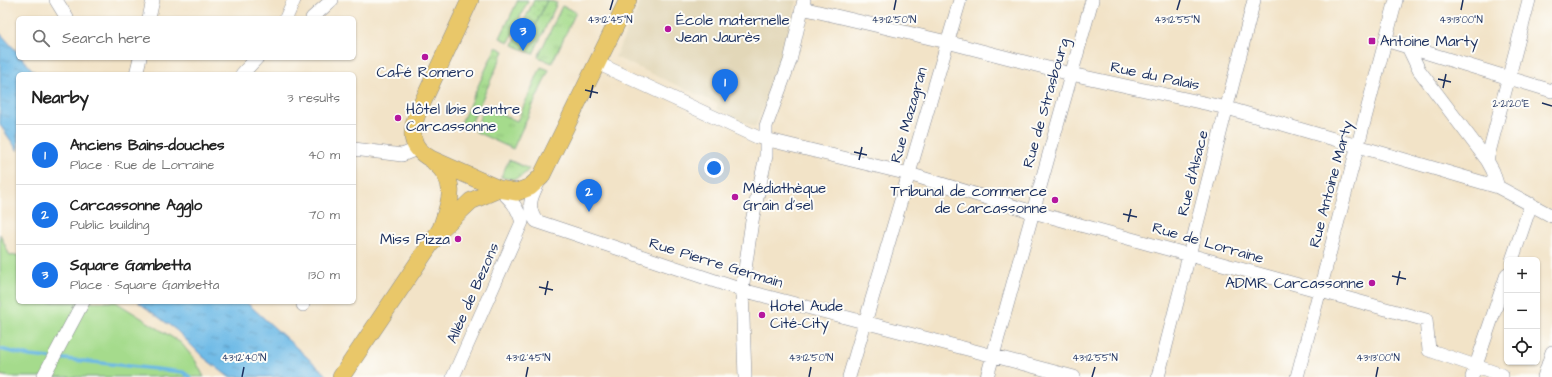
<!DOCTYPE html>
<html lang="en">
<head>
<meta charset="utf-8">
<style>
	body { margin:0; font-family:"Architects Daughter",sans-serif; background:#f2f2f2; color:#222 }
	.controls { position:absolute; right:12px; bottom:12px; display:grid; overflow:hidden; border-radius:6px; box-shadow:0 1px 3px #0004 }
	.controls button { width:36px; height:36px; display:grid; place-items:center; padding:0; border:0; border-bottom:1px solid #e0e0e0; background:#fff; color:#222; font:20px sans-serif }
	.you { position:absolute; left:714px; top:168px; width:14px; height:14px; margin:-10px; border:3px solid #fff; border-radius:50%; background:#1a73e8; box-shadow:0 0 0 6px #1a73e833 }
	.badge { display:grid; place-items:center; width:26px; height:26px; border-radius:50%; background:#1a73e8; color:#fff; font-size:13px; font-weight:700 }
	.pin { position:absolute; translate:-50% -33px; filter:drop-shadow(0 1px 2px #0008) }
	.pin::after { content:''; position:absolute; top:21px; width:14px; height:12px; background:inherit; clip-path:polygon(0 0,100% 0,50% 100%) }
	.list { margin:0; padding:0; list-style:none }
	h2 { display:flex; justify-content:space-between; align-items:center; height:52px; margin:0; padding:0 16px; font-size:17px }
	h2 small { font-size:13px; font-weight:400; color:#767676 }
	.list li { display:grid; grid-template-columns:26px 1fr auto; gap:12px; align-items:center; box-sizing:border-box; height:60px; padding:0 16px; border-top:1px solid #e0e0e0 }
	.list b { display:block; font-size:15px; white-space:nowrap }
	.list p { margin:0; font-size:13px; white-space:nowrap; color:#767676 }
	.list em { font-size:13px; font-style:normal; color:#767676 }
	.icon { flex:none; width:22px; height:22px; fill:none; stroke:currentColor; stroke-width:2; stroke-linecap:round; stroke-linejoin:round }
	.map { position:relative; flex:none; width:1552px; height:377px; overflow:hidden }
	.search { position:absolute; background:#fff; box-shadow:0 1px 3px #0004; left:16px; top:16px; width:340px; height:44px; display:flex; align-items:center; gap:10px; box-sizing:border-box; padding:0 14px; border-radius:6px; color:#767676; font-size:15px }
	.panel { position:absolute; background:#fff; box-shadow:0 1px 3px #0004; left:16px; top:72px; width:340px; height:232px; border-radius:6px }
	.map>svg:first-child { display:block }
</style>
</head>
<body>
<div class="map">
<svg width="1552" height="377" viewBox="0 0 1552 377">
	<defs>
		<pattern id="grass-tufts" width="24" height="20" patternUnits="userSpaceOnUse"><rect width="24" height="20" fill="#a5db8c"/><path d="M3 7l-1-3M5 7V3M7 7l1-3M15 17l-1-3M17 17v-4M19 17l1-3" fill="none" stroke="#8dbc7b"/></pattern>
		<pattern id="garden-dots" width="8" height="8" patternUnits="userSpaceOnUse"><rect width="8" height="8" fill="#a5db8c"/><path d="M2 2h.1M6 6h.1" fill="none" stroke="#8dbc7b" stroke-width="1.8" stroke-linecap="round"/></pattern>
		<pattern id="water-ripples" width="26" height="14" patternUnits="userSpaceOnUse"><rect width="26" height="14" fill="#6cb9e6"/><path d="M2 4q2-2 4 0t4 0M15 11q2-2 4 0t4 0" fill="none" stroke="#5897be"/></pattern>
	</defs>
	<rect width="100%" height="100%" fill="#fdfcf7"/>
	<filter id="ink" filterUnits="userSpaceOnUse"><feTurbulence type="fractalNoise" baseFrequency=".025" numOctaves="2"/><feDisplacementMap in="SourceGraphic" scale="8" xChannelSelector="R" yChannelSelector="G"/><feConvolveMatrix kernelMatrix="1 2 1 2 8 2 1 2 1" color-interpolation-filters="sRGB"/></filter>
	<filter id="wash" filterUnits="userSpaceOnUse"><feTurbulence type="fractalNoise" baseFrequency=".012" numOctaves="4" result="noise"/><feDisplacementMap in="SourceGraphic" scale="16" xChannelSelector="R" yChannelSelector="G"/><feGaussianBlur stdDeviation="0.9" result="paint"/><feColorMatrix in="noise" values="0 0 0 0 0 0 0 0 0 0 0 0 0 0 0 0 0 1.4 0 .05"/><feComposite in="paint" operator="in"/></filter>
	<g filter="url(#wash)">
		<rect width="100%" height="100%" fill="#f2e3c7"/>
		<path fill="#e2d7b8" d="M641 0H797L784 56 767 94 769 95 755 127 716 109 718 104 615 57Z"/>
		<path fill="url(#grass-tufts)" stroke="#608575" d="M518 0H528L509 42 500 38Z
			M547 0 557 3 533 54 524 50Z
			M562 6 576 12 552 63 538 57Z
			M496 47 504 51 469 128 460 125Z
			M541 67 549 70 513 149 474 131 485 107 517 121Z
			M509 160 529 169C521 179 513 181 501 177Z"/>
		<path fill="#a5db8c" stroke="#608575" d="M0 234 10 256 18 255V302H116L181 343 195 360 204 377H9L0 375Z"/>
		<path fill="url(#garden-dots)" stroke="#608575" d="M534 0H547L524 50 513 45Z"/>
		<path fill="url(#water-ripples)" stroke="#4474a2" d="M0 33 18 53V58H22L36 74H18V151L0 125Z
			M138 302H246L329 377H229L203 357 176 330Z"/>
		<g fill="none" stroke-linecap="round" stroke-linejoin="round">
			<path stroke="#6cb9e6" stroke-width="3.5" d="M0 349 30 356 50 358
				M56 358 183 372 190 377"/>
		</g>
	</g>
	<g filter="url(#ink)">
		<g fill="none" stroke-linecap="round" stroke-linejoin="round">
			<g stroke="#868992" stroke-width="14">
				<path id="minor" d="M56 0 67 18
					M802 8 947 42 1071 74 1227 108 1498 187 1552 216
					M149 18 153 0
					M286 18 294 0
					M312 18 332 0
					M1385 40 1408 47 1419 70 1487 160 1493 171 1498 187
					M1408 47 1552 91
					M597 63 757 137 909 174 1033 212 1426 320 1429 350 1502 375V377
					M136 74 140 58
					M242 74 257 58
					M354 149 402 155 417 149
					M1487 160 1529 0
					M540 179C533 195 525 204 536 221L742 290 1074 377
					M499 189C511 200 517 206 522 222
					M1512 260 1531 204
					M303 305V302
					M43 377 83 302
					M453 377 522 222
					M745 377 742 290 752 221 766 156V126L790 61 804 0
					M849 377 960 0
					M987 377 1092 0
					M1158 377 1254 0
					M1297 377 1396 0
					M1472 377 1507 274
					M1544 377 1552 352"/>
			</g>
			<g stroke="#868992" stroke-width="18">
				<path id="major" d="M470 0 418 112C410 132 409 147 431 159L499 189 517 192 530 187 541 177 628 0
					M434 162C459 182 450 202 441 228
					M341 377 440 230 471 201 499 189"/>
			</g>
			<use href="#minor" stroke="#fff" stroke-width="13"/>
			<use href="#major" stroke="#e9c769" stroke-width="17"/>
		</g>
	</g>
	<path fill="none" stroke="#1b2f5e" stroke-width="1.5" d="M610 10 613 0M894 10 896 0M1177 10 1180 0M1461 10 1463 0M1438 79 1451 82M1443 88 1446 74M585 90 598 93M590 98 593 85M1542 103 1552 106M854 152 867 155M859 160 862 147M1123 214 1137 217M1128 222 1131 209M1392 276 1406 279M1397 285 1400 271M539 287 553 290M545 295 548 281M242 377 244 367M526 377 528 367M809 377 811 367M1092 377 1095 367M1376 377 1378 367"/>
	<g fill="#b5179e" stroke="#fdfcf7" stroke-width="1.5">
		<circle cx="668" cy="29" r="4"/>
		<rect x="1368" y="37" width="8" height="8" rx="2"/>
		<circle cx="425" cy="57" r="4"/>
		<circle cx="398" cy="118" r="4"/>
		<circle cx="735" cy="197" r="4"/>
		<circle cx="1055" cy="200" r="4"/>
		<circle cx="458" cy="239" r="4"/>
		<circle cx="1372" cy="283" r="4"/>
		<circle cx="762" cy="315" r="4"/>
	</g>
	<g text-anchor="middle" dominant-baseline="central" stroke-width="4" stroke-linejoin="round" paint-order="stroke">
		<g font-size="15" fill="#1b2f5e" stroke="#fdfcf7" text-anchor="start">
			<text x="676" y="20">École maternelle<tspan x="676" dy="17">Jean Jaurès</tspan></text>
			<text x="1380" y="41">Antoine Marty</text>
			<text x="425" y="72" text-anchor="middle">Café Romero</text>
			<text x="406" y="109">Hôtel Ibis centre<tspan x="406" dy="17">Carcassonne</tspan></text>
			<text x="743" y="188">Médiathèque<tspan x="743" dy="17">Grain d'sel</tspan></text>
			<text x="1047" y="191" text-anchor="end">Tribunal de commerce<tspan x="1047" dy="17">de Carcassonne</tspan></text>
			<text x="450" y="239" text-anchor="end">Miss Pizza</text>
			<text x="1364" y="283" text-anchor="end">ADMR Carcassonne</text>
			<text x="770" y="306">Hotel Aude<tspan x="770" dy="17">Cité-City</tspan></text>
		</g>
		<g font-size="15" fill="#1b2f5e" stroke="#fdfcf7">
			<text transform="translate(1155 76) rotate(12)">Rue du Palais</text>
			<text transform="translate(1046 103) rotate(-74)">Rue de Strasbourg</text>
			<text transform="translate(909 115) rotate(-74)">Rue Mazagran</text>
			<text transform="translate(1193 173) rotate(-76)">Rue d'Alsace</text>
			<text transform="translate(1331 184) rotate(-75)">Rue Antoine Marty</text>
			<text transform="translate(1208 243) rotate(16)">Rue de Lorraine</text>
			<text transform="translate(716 263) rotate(17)">Rue Pierre Germain</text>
			<text transform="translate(473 293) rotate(-66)">Allée de Bezons</text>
		</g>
	</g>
	<g font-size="10" text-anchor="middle" fill="#1b2f5e" stroke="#fdfcf7" stroke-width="4" stroke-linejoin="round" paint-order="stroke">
		<text x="894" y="23">43°12'50"N</text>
		<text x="610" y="23">43°12'45"N</text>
		<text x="1177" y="23">43°12'55"N</text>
		<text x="1461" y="23">43°13'00"N</text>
		<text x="1511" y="107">2°21'20"E</text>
		<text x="244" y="361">43°12'40"N</text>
		<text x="528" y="361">43°12'45"N</text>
		<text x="811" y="361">43°12'50"N</text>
		<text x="1095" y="361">43°12'55"N</text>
		<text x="1378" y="361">43°13'00"N</text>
	</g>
</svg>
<div class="controls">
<button>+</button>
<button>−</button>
<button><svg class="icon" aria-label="locate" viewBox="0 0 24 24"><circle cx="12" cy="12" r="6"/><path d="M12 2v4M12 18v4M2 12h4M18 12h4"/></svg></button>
</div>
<div class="you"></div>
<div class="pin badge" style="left:725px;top:102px">1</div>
<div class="pin badge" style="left:589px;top:212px">2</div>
<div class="pin badge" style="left:523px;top:51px">3</div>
<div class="search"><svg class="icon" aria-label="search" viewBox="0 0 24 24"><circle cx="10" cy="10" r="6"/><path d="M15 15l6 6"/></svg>Search here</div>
<section class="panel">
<h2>Nearby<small>3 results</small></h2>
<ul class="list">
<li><span class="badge">1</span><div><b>Anciens Bains-douches</b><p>Place · Rue de Lorraine</p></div><em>40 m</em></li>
<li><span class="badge">2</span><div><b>Carcassonne Agglo</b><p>Public building</p></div><em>70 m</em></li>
<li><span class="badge">3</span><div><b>Square Gambetta</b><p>Place · Square Gambetta</p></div><em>130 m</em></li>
</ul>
</section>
</div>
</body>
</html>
